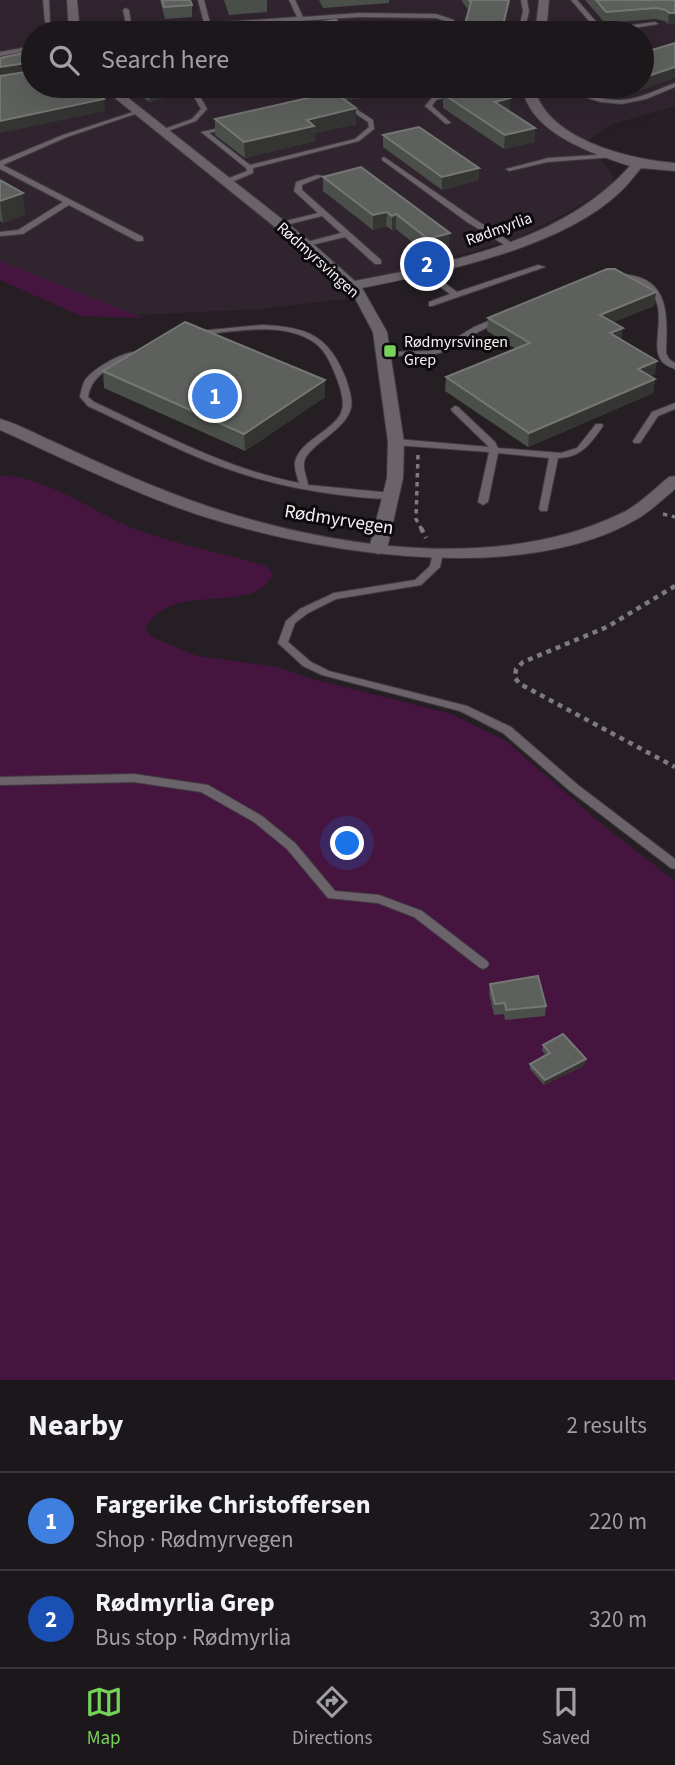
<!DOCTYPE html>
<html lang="en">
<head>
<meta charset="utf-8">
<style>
	body { margin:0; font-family:"Source Sans 3",sans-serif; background:#252024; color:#f1f3f6 }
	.you { position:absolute; left:348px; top:844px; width:24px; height:24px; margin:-18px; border:5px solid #fff; border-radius:50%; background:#1a73e8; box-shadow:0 0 0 10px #1a73e833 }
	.badge { display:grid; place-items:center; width:46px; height:46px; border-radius:50%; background:#77d259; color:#fff; font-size:23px; font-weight:700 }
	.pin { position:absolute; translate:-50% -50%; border:4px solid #fff; box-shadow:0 2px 7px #0006 }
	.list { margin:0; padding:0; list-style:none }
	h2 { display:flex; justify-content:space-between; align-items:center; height:91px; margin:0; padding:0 28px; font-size:30px }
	h2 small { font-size:23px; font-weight:400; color:#a09fa3 }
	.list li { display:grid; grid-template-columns:46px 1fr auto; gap:21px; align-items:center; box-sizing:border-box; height:98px; padding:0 28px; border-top:2px solid #3a363a }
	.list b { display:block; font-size:26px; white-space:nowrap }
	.list p { margin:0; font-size:23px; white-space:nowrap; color:#a09fa3 }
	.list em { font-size:23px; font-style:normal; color:#a09fa3 }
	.icon { flex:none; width:38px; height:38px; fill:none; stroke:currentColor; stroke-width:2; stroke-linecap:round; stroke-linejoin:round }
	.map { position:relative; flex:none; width:675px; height:1380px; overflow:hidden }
	.search { position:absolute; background:#1c171b; box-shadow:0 7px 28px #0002; left:21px; right:21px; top:21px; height:77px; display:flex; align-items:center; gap:18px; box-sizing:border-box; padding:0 24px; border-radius:38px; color:#a09fa3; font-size:26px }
	.sheet { height:287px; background:#1c171b }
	nav { display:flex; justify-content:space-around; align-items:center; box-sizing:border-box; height:98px; border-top:2px solid #3a363a; background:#1c171b; font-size:19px; color:#a09fa3 }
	nav a { display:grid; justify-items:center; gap:4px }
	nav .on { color:#77d259 }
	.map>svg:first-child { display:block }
</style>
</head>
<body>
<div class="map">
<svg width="675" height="1380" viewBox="0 0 675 1380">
	<rect width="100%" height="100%" fill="#251f24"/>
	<path fill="#30252f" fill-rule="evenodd" d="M0 0H675V106L610 125 585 143 612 173 613 181 604 190 570 211 518 238 426 265 342 284 352 298 262 309 135 315 0 261ZM33 33H642V86H33Z"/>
	<path fill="#451540" d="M0 261 135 315 144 318 81 316 0 280Z
		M0 476C43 474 95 513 135 529 178 545 223 553 266 566L273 574C254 618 172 578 145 629L152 637 197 656 277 667 312 679 451 714 506 741 604 826 675 881V1380H0Z"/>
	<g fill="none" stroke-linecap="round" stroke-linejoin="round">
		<g stroke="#413c40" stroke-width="2">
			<path id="service" d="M43 0H49L50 23 45 22Z
				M198 0H204L210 23 297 17 289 0H295L303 17 359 13 436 14 454 20V33H448L449 22 436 18 359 17 283 22 290 28H312L313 29 310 31H286L277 22 141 31 138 29 141 27 204 23Z
				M521 0H527L529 11 524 33H518L523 11Z
				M571 0H577L599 25 616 27 655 22 658 24 616 31 595 28Z
				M126 8 129 10 132 30 104 33H79L82 31 127 29 123 10Z
				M33 46V50L0 56V52Z
				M675 83V87L646 99 622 104 600 102 567 91 528 88 525 86H573L572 88C587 94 604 101 621 100 640 99 658 89 675 83Z
				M319 86H326L343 101 338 102Z
				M184 88C196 88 202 99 207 109L196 121 165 132H161V130L192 119 201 109 194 97 184 90Z
				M456 91 458 92V94L436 100 432 106 451 123 446 124 425 106 432 98Z
				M343 103H347L373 120 374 129 359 141 253 168V173L227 184H224V180L247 171 246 168 201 132 230 126V128L209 133 250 165 355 139 369 127 368 122 343 105Z
				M136 111 141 112 67 137 3 165 143 237V241H137L69 205 23 234 0 236V232L18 230 63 202 0 169V161L63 135Z
				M612 154 614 155V157L548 162 509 171 506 169 548 158Z
				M384 157 473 218 515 245 508 247 467 222 382 160V158Z
				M317 175 323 176 302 185V190L381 260V264H375L345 237 303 247V243L341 233 322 216 278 227V223L318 213 294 191 296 182Z
				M538 265 545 267 432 306H429V302L450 294 417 270 424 268 457 292Z
				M618 274C671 275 667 314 666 353L669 359 675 363V369C670 367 664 365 661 360 649 344 672 305 645 287 637 282 627 280 618 278Z
				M498 317H501L505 319 480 331 447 351 431 355 384 356 380 354 384 352 430 351 441 347 474 327Z
				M262 325C307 327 329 335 346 379 349 389 354 401 350 411 343 432 306 446 304 463 303 470 307 478 308 485L392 493 395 494 397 496 395 498C378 500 359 497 341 495 309 491 277 485 246 475 191 458 140 430 88 406L80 397C81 391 82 386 85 380 94 368 122 352 136 352V356C116 365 92 372 88 397L94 402C161 433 226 469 299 483 297 476 294 468 295 462 299 442 330 432 340 415 346 404 341 390 337 379 332 366 326 351 315 343 283 320 234 332 198 335L194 333 198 331Z
				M675 403V409L658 416 640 443H634L633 441 652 412Z
				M455 406 458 407 495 442 498 448 561 453 577 448 596 424H602L603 426C591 443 581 458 558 458L547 511H541L539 509 549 458 498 453 488 502 483 505 478 502 489 452 396 445 392 442 396 439 489 447 452 411 451 409Z
				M438 550 443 553 440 567 421 585 336 599 308 613 295 623 288 642 311 662 329 671 467 706 511 727 578 785 675 859V869L671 868 570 791 503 733 460 711 322 675 303 666 278 643 286 621 300 609 334 593 415 580 430 566 433 553Z
				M134 774 208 785 262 816 295 843 335 891 379 895 422 911 487 961 489 964 487 967 483 969 479 967 414 917 378 903 328 898 287 849 254 822 201 792 134 782 0 785V777Z"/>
		</g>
		<g stroke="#413c40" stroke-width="2">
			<path id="minor" d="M67 0H77L80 33H69Z
				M539 0H549L546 33H535Z
				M100 86H113L311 242 355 281C451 262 562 242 630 166 591 153 529 133 522 86H534C545 139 628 159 675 163V171L641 168C634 176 628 185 620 192 560 249 441 272 362 288L387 332 404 442 403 478 387 549 378 554 369 549 387 478 388 442 373 332 356 300 301 248Z"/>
		</g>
		<g stroke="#413c40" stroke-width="2">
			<path id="tertiary" d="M0 419C18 424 36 434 54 442 89 458 125 475 161 489 295 543 487 579 622 513 639 505 654 489 669 477L675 476V489C663 499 651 511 637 519 519 589 299 552 176 507 116 485 58 456 0 430Z"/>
		</g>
		<path stroke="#7f7a7e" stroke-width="3.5" stroke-dasharray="4.5 4.5" stroke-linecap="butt" d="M418 455 416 519 422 530
			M663 514 675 517"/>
		<path stroke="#7f7a7e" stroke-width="4.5" stroke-dasharray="5 5" stroke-linecap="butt" d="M421 528 426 538
			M675 586 607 627 523 662 516 669 515 678 520 684 675 767"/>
		<use href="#service" fill="#6a6369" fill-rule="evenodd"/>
		<use href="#minor" fill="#6a6369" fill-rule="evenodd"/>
		<use href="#tertiary" fill="#6a6369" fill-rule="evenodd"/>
	</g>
	<path fill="#4b4f4a" d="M160 0H190L192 5V17L165 19Z
		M224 0H267V12L229 15Z
		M319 0H389V3L323 8Z
		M461 0H510L503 33H463L469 11Z
		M585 0H675V24H668L665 21 655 19 605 23Z
		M296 25 346 33H296Z
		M126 86H178V94L150 102Z
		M330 86H383V95L347 100Z
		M590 86H642L621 97Z
		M443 94 509 111 535 128 534 142 504 149 443 108Z
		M356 108V124L314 133 315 141 245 158 215 135V119Z
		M383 135 479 168 478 180 442 190 383 147Z
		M361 167 449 248 427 254 396 229 392 230 386 226 373 230 323 191V177Z
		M0 180 25 214 3 223 0 221Z
		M656 292 654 306 613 322 621 340 655 374 651 376 655 379 653 393 528 447 445 391 446 377 516 349 487 331 488 318Z
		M103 371 325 397 245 451 104 388Z
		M490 984 546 1006 545 1016 505 1020 504 1014 494 1015 489 994Z
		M543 1045 585 1065 544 1085 530 1069V1064L546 1055 542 1051Z"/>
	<path fill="#343533" d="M509 0H510L503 33H501Z
		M669 13H675V24H668Z
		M33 62V74L0 78V67Z
		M675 67V78L621 97 622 86H642V78Z
		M164 86H178V94L150 102 149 90Z
		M368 86H383V95L347 100V88Z
		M510 98V111L495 102Z
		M104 99 105 111 0 133V121Z
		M356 108V124L314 133 315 141 245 158 244 142 307 120Z
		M535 128 534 142 504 149 505 135Z
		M479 168 478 180 442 190V177Z
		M23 193 25 214 3 223 0 201Z
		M387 212 386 226 373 230V215Z
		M396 214V229L392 230V216Z
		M450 233 449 248 427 254 428 239Z
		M656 292 654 306 598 328 600 315Z
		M623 328 621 342 610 333Z
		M657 361 655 374 636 383 638 369Z
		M655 379 653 393 528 447 529 433Z
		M325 380V397L245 451 244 434Z
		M586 1059 585 1065 544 1085 545 1080Z"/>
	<path fill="#5d605c" stroke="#757774" stroke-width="2" d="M162 0H190L192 5 164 7Z
		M469 0H509L501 33 463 31 471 2Z
		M596 0H675V13H669L666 10 656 8 606 12Z
		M336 20 346 33H302L296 25Z
		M153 26 156 33H113L112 28Z
		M675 43V67L642 78V53Z
		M33 51V62L0 67V58Z
		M33 63V86H89L104 99 0 121V76L32 71Z
		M143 86H164L149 90Z
		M344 86H368L347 88Z
		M479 86H492L510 98 495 102 535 128 505 135 443 94Z
		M334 92 356 108 307 120 314 126 244 142 215 119Z
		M419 127 479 168 442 177 383 135Z
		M361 167 450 233 428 239 396 214 392 216 387 212 373 215 323 177Z
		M0 180 23 193 0 201Z
		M607 269H615L656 292 600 315 623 328 610 333 657 361 638 369 655 379 529 433 446 377 530 343 488 318Z
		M185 322 325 380 244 434 103 371Z
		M538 976 546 1006 506 1010 505 1003 495 1004 490 984Z
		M563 1034 586 1059 545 1080 530 1064 550 1053 543 1045Z"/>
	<rect fill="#77d259" stroke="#0c0a0c" stroke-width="2.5" x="383" y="344" width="14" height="14" rx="3.5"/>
	<g text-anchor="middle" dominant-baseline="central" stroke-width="6" stroke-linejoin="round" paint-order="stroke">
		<g font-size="16" fill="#f5f0f4" stroke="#0c0a0c">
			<text transform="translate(499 229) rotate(-20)">Rødmyrlia</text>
			<text transform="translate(318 260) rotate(42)">Rødmyrsvingen</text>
		</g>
		<g font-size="16" fill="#f5f0f4" stroke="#0c0a0c" text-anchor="start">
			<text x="404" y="342">Rødmyrsvingen<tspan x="404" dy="18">Grep</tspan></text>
		</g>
		<g font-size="19" fill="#f5f0f4" stroke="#0c0a0c">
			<text transform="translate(339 520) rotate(9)">Rødmyrvegen</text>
		</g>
	</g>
</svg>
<div class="you"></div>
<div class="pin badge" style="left:215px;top:396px;background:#3f7fe0">1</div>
<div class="pin badge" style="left:427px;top:264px;background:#1a4fb4">2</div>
<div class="search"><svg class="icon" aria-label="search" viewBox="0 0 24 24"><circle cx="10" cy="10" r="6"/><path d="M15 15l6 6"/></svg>Search here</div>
</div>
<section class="sheet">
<h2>Nearby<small>2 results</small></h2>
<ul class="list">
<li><span class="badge" style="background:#3f7fe0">1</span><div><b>Fargerike Christoffersen</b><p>Shop · Rødmyrvegen</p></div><em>220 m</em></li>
<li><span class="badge" style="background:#1a4fb4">2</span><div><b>Rødmyrlia Grep</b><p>Bus stop · Rødmyrlia</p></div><em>320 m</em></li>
</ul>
</section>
<nav>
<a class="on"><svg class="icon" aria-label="map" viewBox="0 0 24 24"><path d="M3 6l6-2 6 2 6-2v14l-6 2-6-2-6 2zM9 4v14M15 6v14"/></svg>Map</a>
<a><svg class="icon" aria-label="directions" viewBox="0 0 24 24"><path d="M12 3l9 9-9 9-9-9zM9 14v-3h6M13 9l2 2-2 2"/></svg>Directions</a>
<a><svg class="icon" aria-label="saved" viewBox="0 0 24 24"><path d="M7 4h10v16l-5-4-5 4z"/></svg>Saved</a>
</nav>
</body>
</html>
